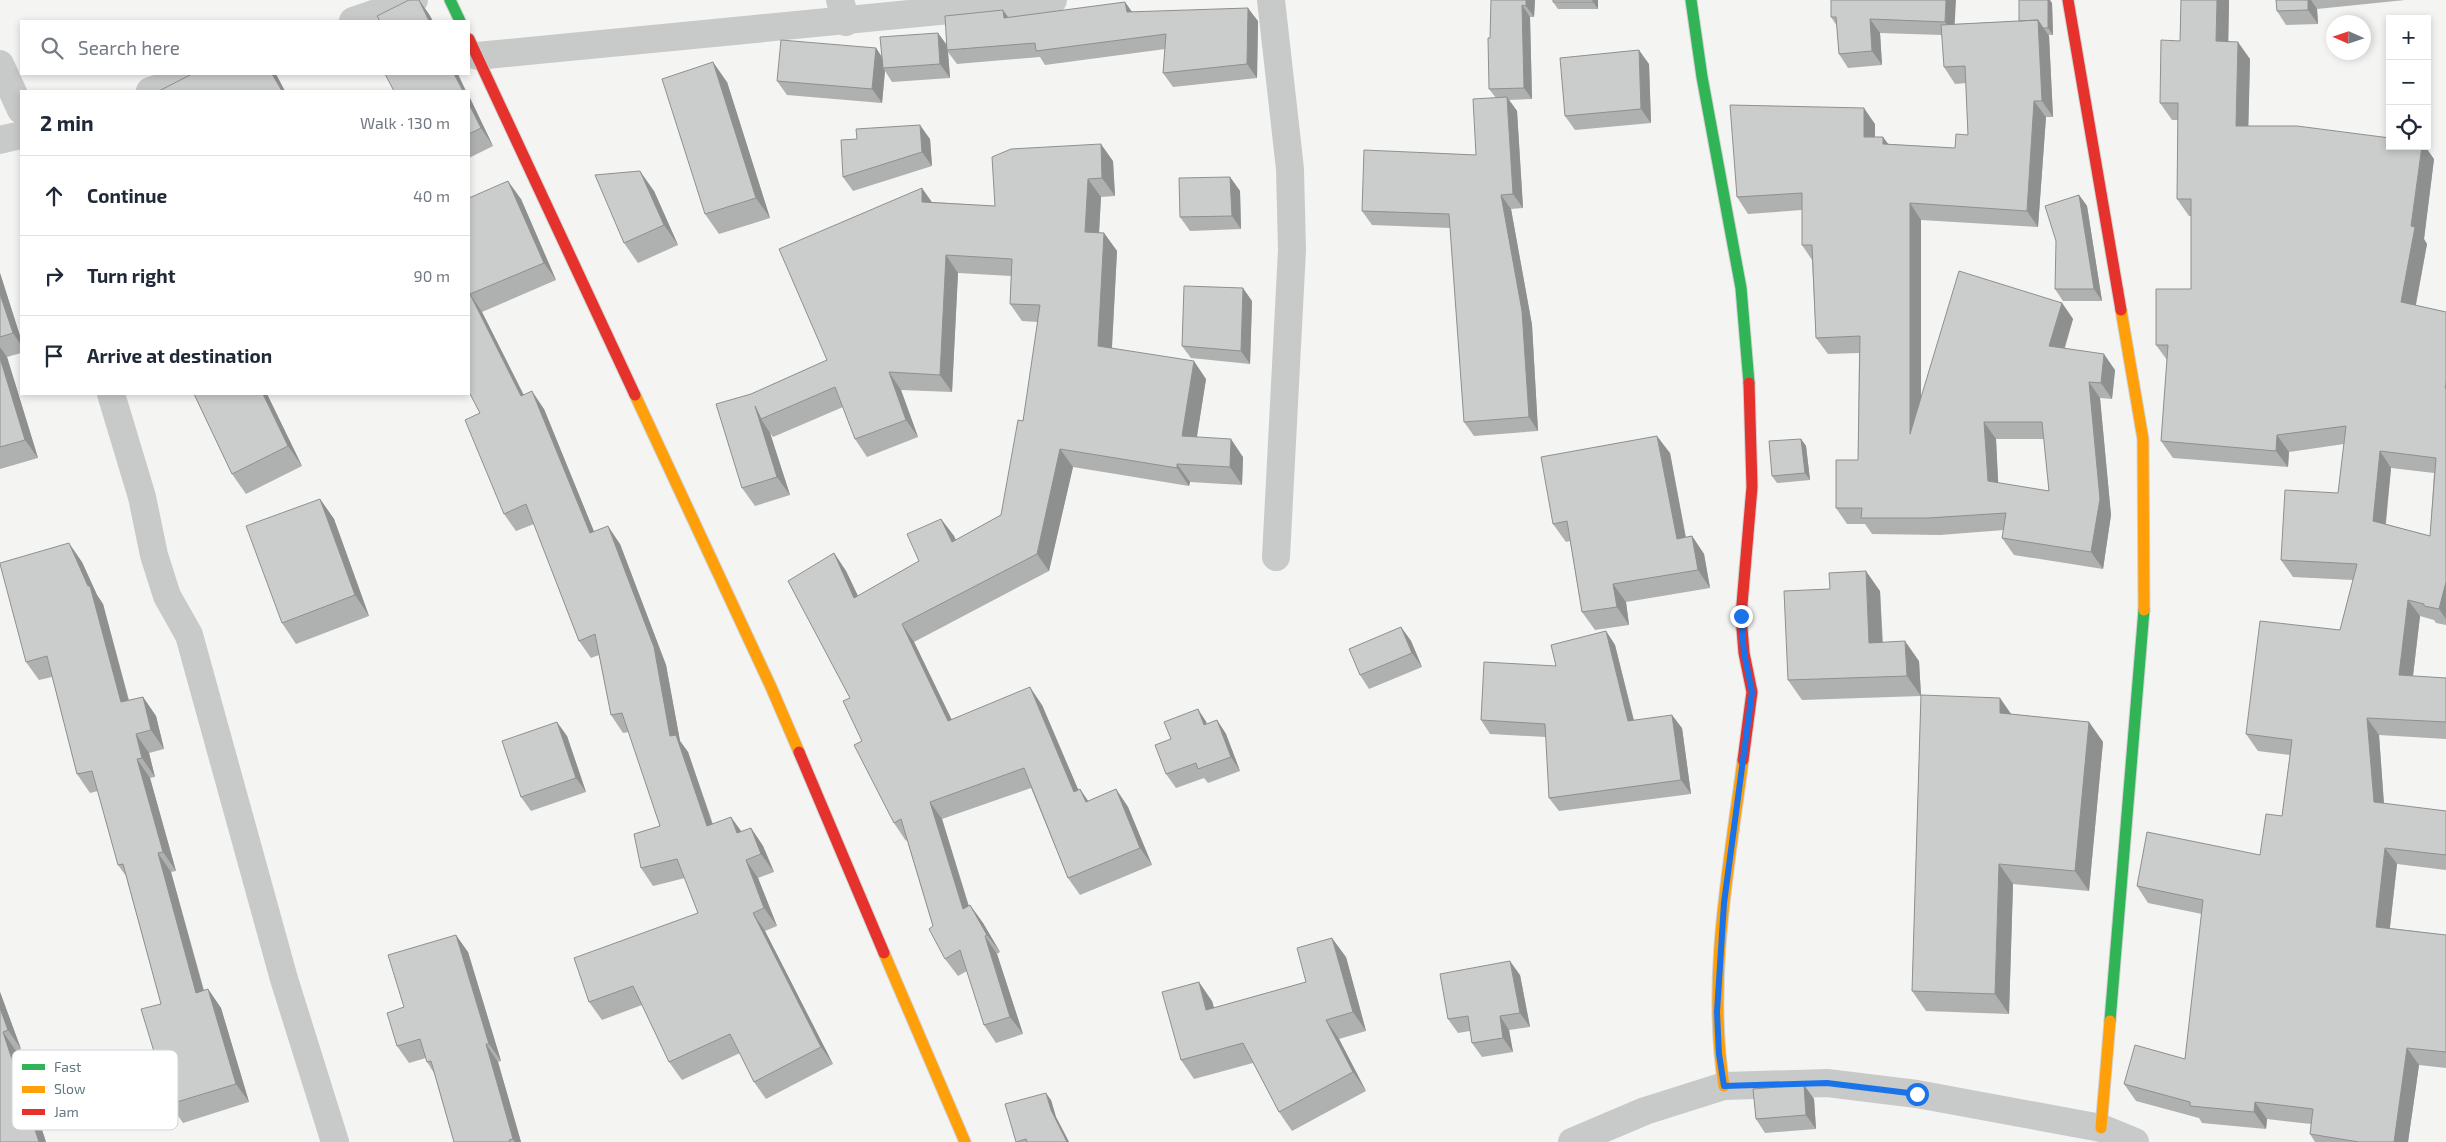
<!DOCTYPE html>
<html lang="en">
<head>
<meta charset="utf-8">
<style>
	body { margin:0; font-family:"Exo 2",sans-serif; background:#f6f6f7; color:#1f2937 }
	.controls { position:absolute; right:15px; top:15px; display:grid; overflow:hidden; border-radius:0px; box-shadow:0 2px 8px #0003 }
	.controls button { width:45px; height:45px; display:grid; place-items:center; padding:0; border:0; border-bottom:1px solid #e0e1e3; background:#fff; color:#1f2937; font:25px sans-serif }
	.compass { position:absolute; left:2326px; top:15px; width:45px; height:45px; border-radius:50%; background:#fff; box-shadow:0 2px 8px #0003; rotate:273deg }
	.stop { position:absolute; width:15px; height:15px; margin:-11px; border:4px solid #1a73e8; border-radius:50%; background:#fff }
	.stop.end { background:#1a73e8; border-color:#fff; box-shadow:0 1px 5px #0008 }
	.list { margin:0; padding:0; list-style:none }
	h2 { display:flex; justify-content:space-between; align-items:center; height:65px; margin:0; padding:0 20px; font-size:21px }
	h2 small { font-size:16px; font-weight:400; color:#747a83 }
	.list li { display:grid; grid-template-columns:32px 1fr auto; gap:15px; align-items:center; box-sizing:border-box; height:80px; padding:0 20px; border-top:1px solid #e0e1e3 }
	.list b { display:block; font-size:19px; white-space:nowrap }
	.list em { font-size:16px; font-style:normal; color:#747a83 }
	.icon { flex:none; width:28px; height:28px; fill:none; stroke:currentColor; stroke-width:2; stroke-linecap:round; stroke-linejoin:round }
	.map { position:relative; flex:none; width:2446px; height:1142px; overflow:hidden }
	.search { position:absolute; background:#fff; box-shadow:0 2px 8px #0003; left:20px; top:20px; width:450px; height:55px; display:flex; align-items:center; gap:12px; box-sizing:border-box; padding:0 18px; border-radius:0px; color:#747a83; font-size:19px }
	.panel { position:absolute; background:#fff; box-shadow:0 2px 8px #0003; left:20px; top:90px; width:450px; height:305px; border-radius:0px }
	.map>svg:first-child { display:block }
</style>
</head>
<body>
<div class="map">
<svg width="2446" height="1142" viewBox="0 0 2446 1142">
	<rect width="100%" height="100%" fill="#f4f4f2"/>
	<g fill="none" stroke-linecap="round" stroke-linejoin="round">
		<g stroke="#d0d2d2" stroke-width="13">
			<path id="fast" d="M450 0 460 21
				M1691 0 1702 77 1741 288 1749 383
				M2110 1021 2144 610"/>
		</g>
		<g stroke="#d0d2d2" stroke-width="13">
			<path id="slow" d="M2121 310 2143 439 2144 610
				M635 395 771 687 799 752
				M884 953 965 1142
				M1724 1086C1707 978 1729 867 1743 760
				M2101 1128 2110 1021"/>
		</g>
		<g stroke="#d0d2d2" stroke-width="13">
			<path id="jam" d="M2068 0 2121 310
				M469 39 635 395
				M799 752 884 953
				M1743 760 1752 692 1744 653 1741 616 1752 487 1749 383"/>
		</g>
		<path stroke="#c8caca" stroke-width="28" d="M840 0 846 22
			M1271 0 1290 169 1292 250 1276 557
			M353 21 414 0
			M477 56 1053 0
			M0 64 21 110
			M150 91 201 74
			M0 140 21 135
			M111 394 142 497 154 555 167 596 189 635 284 979 335 1142
			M1572 1142 1645 1111 1724 1086 1827 1083 1917 1094 2101 1128 2135 1142"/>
		<use href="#fast" stroke="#30b455" stroke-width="11"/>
		<use href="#slow" stroke="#ff9f0a" stroke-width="11"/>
		<use href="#jam" stroke="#e5322d" stroke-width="11"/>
	</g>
	<path fill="#afb0b0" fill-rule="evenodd" d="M1491 0H1535L1534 17H1530L1532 99 1509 100 1517 111 1523 208 1511 209 1532 325 1538 431 1474 436 1464 422 1450 228 1372 225 1362 211 1476 155 1496 98 1489 89Z
		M1553 0H1598V9H1558L1553 2Z
		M1831 0 1955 24 2019 21 2052 3 2053 35H2048L2049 36 2053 117H2046L2038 227 1921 220V396L2062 303 2073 319 2065 348 2115 370 2112 399 2100 398 2111 515 2103 569 2014 555 2002 538 2004 530 1940 535 1872 534 1865 524H1847L1836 508 1858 460 1859 353 1828 354 1816 338 1812 260 1802 245V210L1748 214 1737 197 1875 124V137L1889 144 1955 148 1968 135 1966 83 1955 84 1944 67 1942 35 1880 33 1882 65 1848 68 1839 54 1837 26 1831 17ZM1996 439H2044L2049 491 1998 483Z
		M2181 0H2229L2228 42 2250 59 2248 126 2434 159 2424 239 2427 244 2416 305 2446 312V625L2436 623 2434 620 2420 616 2413 676 2446 678V739L2379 735 2384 804 2446 811V870L2397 864 2390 928 2446 935V1068L2419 1065 2408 1142H2315L2310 1134 2311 1124 2267 1119 2266 1129 2202 1123 2199 1118 2136 1101 2124 1084 2185 1059 2202 914 2148 903 2137 886 2260 855 2282 816 2290 755 2258 751 2246 734 2340 630 2353 580 2293 577 2281 560 2338 493 2344 444 2289 452 2288 467 2173 458 2161 441 2167 360 2156 345 2191 289V216H2189L2177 199 2178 120H2172L2160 103 2180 41ZM2391 468 2434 473 2430 536 2386 524Z
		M2276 0H2405L2317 9 2318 24 2286 25 2277 11Z
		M1125 2 1132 12 1258 21 1257 78 1173 87 1163 73 1165 49 1045 65 1040 57 957 64 948 52 950 78 892 82 885 71 882 103 787 95 777 81 876 48 882 57 938 33 947 45 1009 18Z
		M1649 64 1651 123 1575 130 1565 116Z
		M727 82 770 218 719 234 705 214Z
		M469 96 493 146 469 158Z
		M930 139 932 166 853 191 843 177Z
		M1113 161 1115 196 1101 197 1099 233H1104L1117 251 1112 348 1206 379 1197 437 1243 457 1242 485 1190 482 1189 486 1073 467 1049 571 914 642 952 720 1042 705 1078 790 1080 789 1088 801 1116 789 1128 807 1152 865 1080 895 1068 878 1031 788 942 819 969 906 970 905 983 923 1000 952 997 954 1023 1034 996 1043 984 1025 967 971 958 976 945 959 933 926 907 840 906 841 894 823 862 741 850 698 834 553 846 571 858 596 919 561 941 519 954 536 956 540 1001 515 1023 421 1038 322 1022 321 1010 304 1011 276 958 273 952 392 901 390 918 437 867 457 855 439 843 407 773 437 770 433 790 495 755 506 742 488 751 394 827 360 932 202 995 206Z
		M1230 177 1240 191 1241 229 1190 231 1180 217Z
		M654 191 678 245 638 263 624 243Z
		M2079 195 2087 206 2102 301H2063L2055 289Z
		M469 198 521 199 556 280 482 312 524 395 544 409 594 532 620 544 666 665 680 741 688 752 713 824 741 832 751 828 763 846 774 872 758 878 777 926 765 931 833 1064 766 1099 754 1082 740 1053 682 1080 669 1062 642 1005 602 1020 589 1002 698 913 685 878 653 886 641 868 660 826 629 732 623 733 611 715 599 655 591 658 579 641 534 524 516 531 504 514 480 413 469 392Z
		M0 273 21 339V353L7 357 38 458 0 469Z
		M1252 301 1250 364 1191 358 1182 346Z
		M194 394H267L302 466 246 494 232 474Z
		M1801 439 1806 446 1810 480 1777 483 1772 476Z
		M1670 453 1686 537 1692 536 1704 554 1710 588 1626 602 1629 625 1595 630 1582 612 1570 541 1566 542 1553 524Z
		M320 499 334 519 369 616 296 644 282 623Z
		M82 562 97 595 103 604 129 700 143 697 156 716 164 749 149 753 155 777 150 778 176 871 171 872 204 990 208 989 221 1008 249 1102 183 1123 170 1104 161 1004 126 876 118 865 98 791 90 793 77 774 52 677 39 680 26 662Z
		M1880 591 1883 642 1919 661 1921 695 2012 714 2089 722 2103 742 2089 891 2013 884 2009 1014 1926 1011 1912 991 1921 696 1802 700 1788 680Z
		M1401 627 1411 641 1422 667 1369 689 1360 675Z
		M1606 631 1615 645 1634 720 1682 728 1691 794 1559 811 1549 798 1546 737 1490 734 1481 720 1556 666Z
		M1217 720 1226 734 1240 771 1208 783 1204 778 1176 788 1166 774 1171 739Z
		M567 736 586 792 531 811 521 797Z
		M468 952 501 1061 498 1062 521 1142H454L434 1073 427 1062 426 1058 409 1063 397 1046 404 1007Z
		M1346 957 1366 1031 1339 1039 1366 1091 1292 1131 1279 1112 1253 1063 1194 1079 1181 1060 1212 1001 1214 1008 1306 982Z
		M1520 975 1530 1027 1509 1030 1513 1052 1482 1057 1472 1043 1470 1031 1458 1033 1448 1019Z
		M0 992 21 1049 16 1051 46 1142H0Z
		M1804 1085 1814 1099 1816 1129 1765 1133 1756 1119Z
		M1051 1100 1056 1117 1069 1142H1016Z"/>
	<path fill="#8e9090" d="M419 0 429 14 433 21H429Z
		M1526 0H1535L1534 17 1526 6Z
		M1593 0H1598V9L1593 2Z
		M1946 0H1956L1954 36 1945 22Z
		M2048 0H2050L2052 3 2053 35 2048 28Z
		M2217 0H2229L2228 58 2216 41Z
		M2308 0H2311L2317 9 2318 24 2308 10Z
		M1125 2 1135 16 1127 12Z
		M1522 5 1530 17 1532 99 1524 88Z
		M1248 8 1258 21 1257 78 1247 64Z
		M1003 10 1013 24 1004 18Z
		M1870 19 1880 33 1882 65 1872 51Z
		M2038 20 2049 36 2053 117 2042 101Z
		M938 33 948 47 947 50 948 52 950 78 940 64Z
		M2238 42 2250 59 2248 143 2236 126Z
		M876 48 885 62 883 68 885 71 882 103 872 89Z
		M1639 50 1649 64 1651 123 1641 109Z
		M713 62 727 82 770 218 756 198Z
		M272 74H276L285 91H282Z
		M454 74H458L466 91H463Z
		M469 96 493 146 481 128 469 104Z
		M1507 97 1517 111 1523 208 1513 194Z
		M2034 101 2046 117 2038 227 2027 211Z
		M1864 108 1875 124V153L1864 137Z
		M920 125 930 139 932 166 922 152Z
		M1883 137 1895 153 1883 144Z
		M1101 144 1113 161 1115 196 1102 178Z
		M2422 146H2425L2434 159 2424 239 2427 244 2413 319 2401 302Z
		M640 171 654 191 678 245 664 225Z
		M1230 177 1240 191 1241 229 1232 216Z
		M1088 179 1101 197 1098 250 1085 232Z
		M508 181 521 199 556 280 544 263Z
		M922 188 934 205 922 202Z
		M1501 195 1511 209 1532 325 1538 431 1529 417Z
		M2079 195 2087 206 2102 301 2094 289Z
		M1910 203 1921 220V450L1910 434Z
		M1104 233 1117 251 1111 363 1098 346Z
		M946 255 958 273 952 392 940 375Z
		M0 273 21 339V345L13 333 0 294Z
		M1243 288 1252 301 1250 364 1241 351Z
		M470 294 482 312 533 414 521 396Z
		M2062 303 2073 319 2060 362 2049 346Z
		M0 347 7 357 38 458 25 440 0 358Z
		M2104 354 2115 370 2112 399 2101 383Z
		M1194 361 1206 379 1194 454 1182 436Z
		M889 372 901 390 918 437 906 420Z
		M2089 382 2100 398 2111 515 2103 569 2091 552Z
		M532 391 544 409 602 551 590 533Z
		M263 394H267L302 466 288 446Z
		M755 406 761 419 770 433 790 495 777 477Z
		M1984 422 1996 439 1999 498 1988 481Z
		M2277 435 2289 452 2288 467 2276 451Z
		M1657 436 1670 453 1689 556 1677 539Z
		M1231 439 1243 457 1242 485 1230 467Z
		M1801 439 1806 446 1810 480 1805 473Z
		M1060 449 1073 467 1049 571 1037 554Z
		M2380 451 2391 468 2384 538 2373 521Z
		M1177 464 1190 482 1189 486 1177 468Z
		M320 499 334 519 369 616 355 595Z
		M941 519 954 536 965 560 952 542Z
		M608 526 620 544 666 665 680 741 688 752 719 844 707 826 670 736Z
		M1692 536 1704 554 1710 588 1698 570Z
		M69 543 82 562 97 595 103 604 134 721 121 702 88 586Z
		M834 553 846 571 867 615 854 598Z
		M1866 571 1880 591 1883 663 1869 643Z
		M2446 582V619L2439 609Z
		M1613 584 1626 602 1629 625 1617 607Z
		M2408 600 2420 616 2411 692 2399 675Z
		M902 624 914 642 961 739 948 721Z
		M1401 627 1411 641 1422 667 1412 653Z
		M1606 631 1615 645 1637 734 1628 721Z
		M1905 641 1919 661 1921 696 1907 676Z
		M1030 687 1042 705 1087 810 1074 792Z
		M143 697 156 716 164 749 151 730Z
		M2000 698 2014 718 2000 713Z
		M1198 709 1207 723 1204 725Z
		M1672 715 1682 728 1691 794 1681 780Z
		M2367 718 2379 735 2385 819 2374 802Z
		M1217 720 1226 734 1240 771 1231 757Z
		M557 722 567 736 586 792 576 778Z
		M2089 722 2103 742 2089 891 2075 871Z
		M136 734 149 753 155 777 142 758Z
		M137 759 150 778 176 871 163 852Z
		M1080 789 1092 807 1086 802Z
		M1116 789 1128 807 1152 865 1140 848Z
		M930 802 942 819 975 927 963 909Z
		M731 817 744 835 737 833Z
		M751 828 763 846 774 872 761 854Z
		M2385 848 2397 864 2388 943 2376 927Z
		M158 853 171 872 209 1011 196 993Z
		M746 860 758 878 777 926 764 908Z
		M1999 864 2013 884 2009 1014 1995 994Z
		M970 905 983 923 1000 952 987 935Z
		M753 913 765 931 833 1064 821 1047Z
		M456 935 468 952 501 1061 489 1044Z
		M985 936 997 954 1023 1034 1010 1017Z
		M1332 938 1346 957 1366 1031 1353 1012Z
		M1510 961 1520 975 1530 1027 1520 1013Z
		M1199 982 1212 1001 1220 1029 1206 1010Z
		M208 989 221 1008 249 1102 236 1084Z
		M0 992 21 1049 8 1030 0 1008Z
		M1500 1016 1509 1030 1513 1052 1503 1038Z
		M1326 1020 1339 1039 1366 1091 1353 1072Z
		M3 1032 16 1051 46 1142H39Z
		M486 1044 498 1062 521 1142H515L513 1139Z
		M2407 1048 2419 1065 2408 1142H2394Z
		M1804 1085 1814 1099 1816 1129 1806 1115Z
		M1046 1093 1051 1100 1056 1117 1069 1142H1067L1051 1110Z
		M2255 1102 2267 1119 2266 1129 2254 1112Z"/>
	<path fill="#cbcdcd" stroke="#8e9090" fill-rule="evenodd" d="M409 0H419L429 21H380L377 16Z
		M1491 0H1526V6L1522 5 1524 88 1489 89 1488 38H1490Z
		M1553 0H1593V2H1553Z
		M1831 0H1946L1945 22 1870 19 1872 51 1839 54 1836 17H1831Z
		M2019 0H2048V28H2043L2038 20 2019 21Z
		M2181 0H2217L2216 41 2238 42 2236 126H2297L2390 138V146H2422L2411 226 2415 227 2401 302 2446 312V382L2445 388 2446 389V582L2439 609 2424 606V604L2408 600 2399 675 2446 678V722L2367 718 2374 802 2446 811V855L2385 848 2376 927 2446 935V1052L2407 1048 2394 1142H2359L2310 1134 2313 1109 2255 1102 2254 1112 2190 1106V1102L2124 1084 2135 1045 2185 1059 2203 900 2137 886 2147 832 2260 855 2266 814 2282 816 2292 740 2246 734 2260 621 2340 630 2357 564 2281 560 2285 490 2338 493 2346 426 2277 435 2276 451 2161 441 2168 345H2156V289H2191V199H2177L2178 103H2160L2161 40 2180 41ZM2380 451 2436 458 2430 536 2373 521Z
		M2276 0H2308V10L2277 11Z
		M1125 2 1127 12 1248 8 1247 64 1163 73 1166 34 1036 51 1035 43 947 50 945 16 1003 10 1004 18Z
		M2038 20 2042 101H2034L2027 211 1910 203V434L1959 271 2062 303 2049 346 2104 354 2101 383 2089 382 2100 499 2091 552 2002 538 2006 513 1928 518H1861L1862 508H1836V460H1858L1860 336 1816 338 1812 245H1802V193L1737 197 1730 105 1864 108V137H1883V144L1955 148 1956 134 1968 135 1965 66 1944 67 1941 25ZM1984 422H2042L2049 491 1988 481Z
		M938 33 940 64 883 68 880 37Z
		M781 40 876 48 872 89 777 81Z
		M1639 50 1641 109 1565 116 1560 58Z
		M713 62 756 198 705 214 662 79Z
		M192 74H272L282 91H159Z
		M385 74H454L463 91H394Z
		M1507 97 1513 194 1501 195 1522 311 1529 417 1464 422 1449 214 1362 211 1364 150 1476 155 1473 99Z
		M469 104 481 128 469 134Z
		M920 125 922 152 843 177 841 140 857 139 856 129Z
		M1101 144 1102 178 1088 179 1085 232 1104 233 1098 346 1194 361 1182 436 1231 439 1230 467 1177 464V468L1060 449 1037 554 902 624 948 721 1030 687 1074 792 1080 789 1086 802 1116 789 1140 848 1068 878 1024 768 930 802 963 909 970 905 987 935 985 936 1010 1017 984 1025 960 950 945 959 929 929 933 926 901 819 894 823 854 745 862 741 843 701 850 698 788 581 834 553 854 598 919 561 907 534 941 519 952 542 1001 515 1018 420 1023 421 1040 305 1010 304 1012 259 946 255 940 375 889 372 906 420 855 439 835 387 761 419 755 406 777 477 742 488 716 404 751 394 827 360 779 249 922 188V202L995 206 992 157 1011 149Z
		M640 171 664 225 624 243 595 175Z
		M1230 177 1232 216 1180 217 1179 178Z
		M508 181 544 263 470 294 521 396 532 391 590 533 608 526 654 647 670 736 676 735 707 826 731 817 737 833 751 828 761 854 746 860 764 908 753 913 821 1047 754 1082 730 1034 669 1062 633 986 589 1002 574 958 698 913 677 859 641 868 634 834 660 826 622 713 611 715 595 634 579 641 526 504 504 514 465 420 480 413 469 392V198Z
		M2079 195 2094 289H2055L2056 241 2045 206Z
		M1184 286 1243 288 1241 351 1182 346Z
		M0 294 13 333 0 337Z
		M0 358 25 440 0 447Z
		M194 394H263L288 446 232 474Z
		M1657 436 1677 539 1692 536 1698 570 1613 584 1617 607 1582 612 1567 521 1553 524 1541 457Z
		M1801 439 1805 473 1772 476 1769 441Z
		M320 499 355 595 282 623 246 526Z
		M69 543 88 586H90L121 702 143 697 151 730 136 734 142 758 137 759 163 852 158 853 196 993 208 989 236 1084 170 1104 141 1009 161 1004 123 864 118 865 92 771 77 774 47 656 26 662 0 564V563Z
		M1866 571 1869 643 1905 641 1907 676 1788 680 1784 591 1830 589 1829 573Z
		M1401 627 1412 653 1360 675 1349 649Z
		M1606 631 1628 721 1672 715 1681 780 1549 798 1545 724 1481 720 1484 662 1556 666 1551 645Z
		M1921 695 2000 698V713L2089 722 2075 871 1999 864 1995 994 1912 991Z
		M1198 709 1204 725 1217 720 1231 757 1198 769 1196 763 1166 774 1155 745 1171 739 1164 722Z
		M557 722 576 778 521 797 502 741Z
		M456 935 489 1044H486L513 1139 509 1140 510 1142H454L431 1061 427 1062 420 1039 397 1046 387 1013 404 1007 388 955Z
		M1332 938 1353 1012 1326 1020 1353 1072 1279 1112 1243 1043 1181 1060 1162 992 1199 982 1206 1010 1306 982 1297 948Z
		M1510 961 1520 1013 1500 1016 1503 1038 1472 1043 1468 1016 1448 1019 1440 974Z
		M0 1008 8 1030 3 1032 39 1142H0Z
		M1804 1085 1806 1115 1756 1119 1753 1089Z
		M1046 1093 1051 1110 1067 1142H1027L1026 1139 1016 1142 1005 1104Z"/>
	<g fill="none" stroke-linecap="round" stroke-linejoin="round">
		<path stroke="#1a73e8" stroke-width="6" d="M1741 616 1744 653 1752 692 1724 903 1717 1012 1719 1054 1724 1086 1827 1083 1917 1094"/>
	</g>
	<rect x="12" y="1050" width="166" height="80" rx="8" fill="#fff" stroke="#d0d6da" stroke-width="1"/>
	<rect x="22" y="1064" width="23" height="6" fill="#30b455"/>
	<rect x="22" y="1086" width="23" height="7" fill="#ff9f0a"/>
	<rect x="22" y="1109" width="23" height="6" fill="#e5322d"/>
	<g font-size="14" fill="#637883">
		<text x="54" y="1072">Fast</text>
		<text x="54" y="1094">Slow</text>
		<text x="54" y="1117">Jam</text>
	</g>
</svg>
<div class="controls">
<button>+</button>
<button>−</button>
<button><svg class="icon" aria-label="locate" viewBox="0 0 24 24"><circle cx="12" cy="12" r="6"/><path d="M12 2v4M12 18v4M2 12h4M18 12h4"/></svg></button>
</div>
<svg class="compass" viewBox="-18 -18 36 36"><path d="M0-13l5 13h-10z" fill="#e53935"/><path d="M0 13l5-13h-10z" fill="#747a83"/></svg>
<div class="stop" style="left:1917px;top:1094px"></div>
<div class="stop end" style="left:1741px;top:616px"></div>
<div class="search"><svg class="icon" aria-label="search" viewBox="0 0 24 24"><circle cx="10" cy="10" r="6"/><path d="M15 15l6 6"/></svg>Search here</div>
<section class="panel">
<h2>2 min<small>Walk · 130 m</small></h2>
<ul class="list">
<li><svg class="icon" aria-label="ahead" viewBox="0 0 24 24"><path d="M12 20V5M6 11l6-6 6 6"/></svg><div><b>Continue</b></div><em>40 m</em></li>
<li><svg class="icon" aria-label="right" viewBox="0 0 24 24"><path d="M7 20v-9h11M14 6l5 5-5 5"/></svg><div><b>Turn right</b></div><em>90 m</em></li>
<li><svg class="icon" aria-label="arrive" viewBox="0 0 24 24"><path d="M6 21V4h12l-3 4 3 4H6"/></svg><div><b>Arrive at destination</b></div></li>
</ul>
</section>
</div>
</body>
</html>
